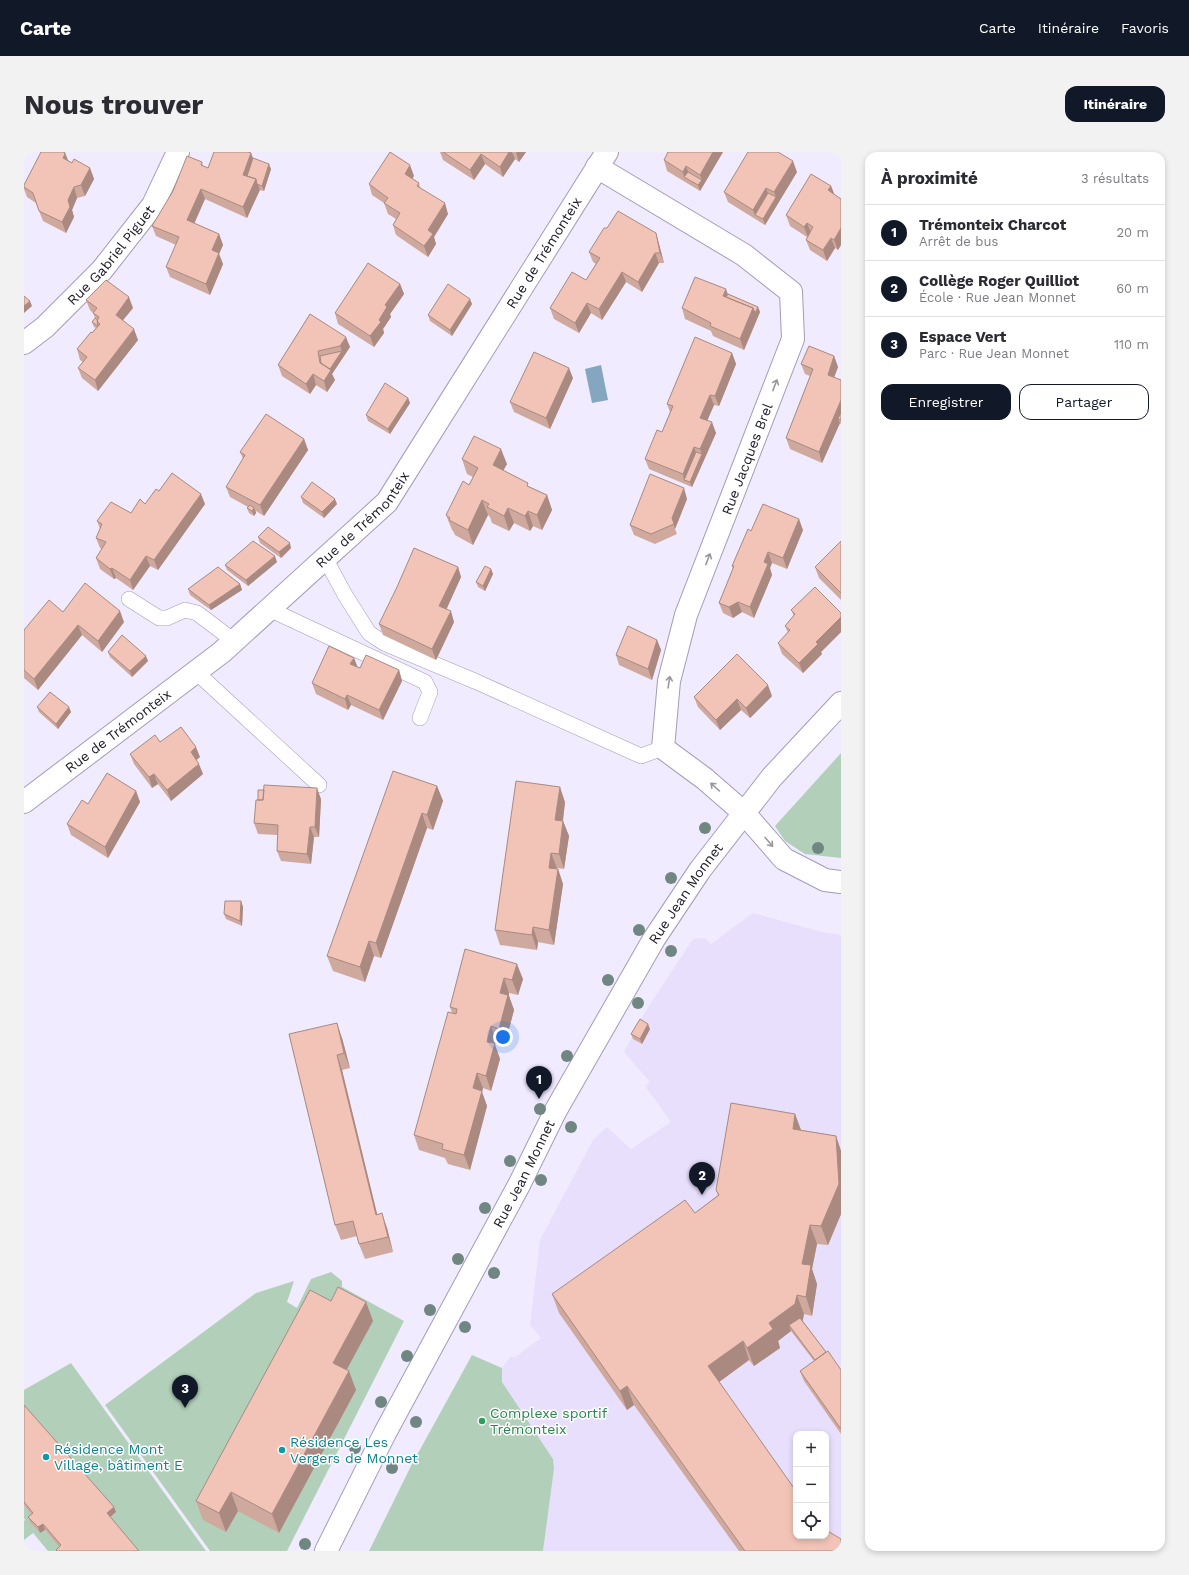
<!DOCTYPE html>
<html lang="fr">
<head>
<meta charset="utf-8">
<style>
	body { margin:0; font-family:"Work Sans",sans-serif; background:#f2f2f3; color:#2b2b33 }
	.controls { position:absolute; right:12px; bottom:12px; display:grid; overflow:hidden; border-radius:8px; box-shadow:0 2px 6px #0003 }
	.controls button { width:36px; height:36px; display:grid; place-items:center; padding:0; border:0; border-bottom:1px solid #e1e1e2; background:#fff; color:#2b2b33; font:20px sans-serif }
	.you { position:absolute; left:479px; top:885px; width:14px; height:14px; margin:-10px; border:3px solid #fff; border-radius:50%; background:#1a73e8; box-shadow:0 0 0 6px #1a73e833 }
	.badge { display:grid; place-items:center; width:26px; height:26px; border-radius:50%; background:#111827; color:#fff; font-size:13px; font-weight:700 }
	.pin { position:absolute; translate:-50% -33px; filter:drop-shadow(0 1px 2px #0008) }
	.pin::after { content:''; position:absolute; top:21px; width:14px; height:12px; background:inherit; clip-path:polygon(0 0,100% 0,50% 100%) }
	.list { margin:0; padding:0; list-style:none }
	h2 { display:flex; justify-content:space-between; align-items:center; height:52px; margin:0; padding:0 16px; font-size:17px }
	h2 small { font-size:13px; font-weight:400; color:#7c7c81 }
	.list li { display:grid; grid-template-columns:26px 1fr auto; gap:12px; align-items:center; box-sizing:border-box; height:56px; padding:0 16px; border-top:1px solid #e1e1e2 }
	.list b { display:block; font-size:15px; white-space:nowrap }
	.list p { margin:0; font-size:13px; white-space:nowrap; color:#7c7c81 }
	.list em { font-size:13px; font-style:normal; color:#7c7c81 }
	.actions { display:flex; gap:8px; padding:12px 16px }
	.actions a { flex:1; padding:9px 0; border:1px solid #111827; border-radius:12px; text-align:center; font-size:14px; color:#111827 }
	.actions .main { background:#111827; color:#fff }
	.icon { flex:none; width:22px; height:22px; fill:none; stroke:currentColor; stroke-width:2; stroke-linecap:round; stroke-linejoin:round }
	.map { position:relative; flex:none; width:817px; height:1399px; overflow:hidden; border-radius:12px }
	header { display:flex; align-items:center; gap:24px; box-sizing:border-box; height:56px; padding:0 20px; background:#111827; color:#fff }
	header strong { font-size:19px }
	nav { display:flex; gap:22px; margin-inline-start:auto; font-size:14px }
	.intro { display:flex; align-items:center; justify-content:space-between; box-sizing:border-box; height:96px; padding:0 24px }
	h1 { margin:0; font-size:28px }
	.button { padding:10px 18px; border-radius:12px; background:#111827; color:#fff; font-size:14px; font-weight:700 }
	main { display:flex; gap:24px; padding:0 24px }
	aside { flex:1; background:#fff; border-radius:12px; box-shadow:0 2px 6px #0003 }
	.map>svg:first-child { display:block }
</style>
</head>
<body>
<header>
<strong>Carte</strong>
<nav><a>Carte</a><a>Itinéraire</a><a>Favoris</a></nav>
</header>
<div class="intro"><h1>Nous trouver</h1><a class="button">Itinéraire</a></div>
<main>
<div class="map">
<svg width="817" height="1399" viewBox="0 0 817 1399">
	<rect width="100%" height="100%" fill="#f0ebfe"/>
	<path fill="#e8dffd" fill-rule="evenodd" d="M729 761 798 780 817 783V1399H519L530 1317 529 1307 478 1230V1216L487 1204 490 1206 517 1186 506 1173 516 1088 569 988 583 975 607 997 647 970 621 934 626 930 600 900 621 860 669 787 681 786 687 792ZM772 1282H802V1384H772Z"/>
	<path fill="#b2d0b9" d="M817 601V706L781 702 761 689 751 674Z
		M307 1120 318 1129V1135L380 1169 263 1399H186L81 1253 232 1141 270 1129 263 1150 273 1156 287 1127Z
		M448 1203 478 1216V1230L529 1307 530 1317 519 1399H345L387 1314Z
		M47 1211 182 1399H113L85 1366 92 1360 0 1256V1238Z
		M0 1353 11 1366 7 1370 16 1381 21 1378 39 1399H24L9 1381 0 1388V1369L1 1368 0 1366Z"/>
	<path fill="#85a6c1" d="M577 213 584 248 568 251 561 217Z"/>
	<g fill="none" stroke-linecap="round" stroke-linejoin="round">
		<g stroke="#a49bb8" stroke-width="16">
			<path id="lane" d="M301 406 321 443 345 481 360 491 453 530 617 604 639 596
				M105 447 135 466H143L161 458 173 461 210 489
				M245 457 401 530 406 540 396 566
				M172 520 295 633"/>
		</g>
		<g stroke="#a49bb8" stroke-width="24">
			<g id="street">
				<path d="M573 15 720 103 767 140 769 187 662 463 645 529 639 596 681 627 720 661 760 707 801 728 817 730"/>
				<path id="s1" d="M0 191 21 175 78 118 129 53 154 0"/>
				<path id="s2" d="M0 650 198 500 363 350 583 0"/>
				<path id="s3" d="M302 1399 361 1281 495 1033 532 958 630 787 676 718 748 625 817 551"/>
			</g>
		</g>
		<use href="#lane" stroke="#fff" stroke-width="15"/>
		<use href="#street" stroke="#fff" stroke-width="22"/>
	</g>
	<g fill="#708680">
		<circle cx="681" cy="676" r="6"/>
		<circle cx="794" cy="696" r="6"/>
		<circle cx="647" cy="726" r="6"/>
		<circle cx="615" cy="778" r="6"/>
		<circle cx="647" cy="799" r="6"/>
		<circle cx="584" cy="828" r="6"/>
		<circle cx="614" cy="851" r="6"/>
		<circle cx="543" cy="904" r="6"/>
		<circle cx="516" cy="957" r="6"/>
		<circle cx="547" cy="975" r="6"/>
		<circle cx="486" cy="1009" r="6"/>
		<circle cx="517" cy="1028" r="6"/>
		<circle cx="461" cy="1056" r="6"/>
		<circle cx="434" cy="1107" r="6"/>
		<circle cx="470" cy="1121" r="6"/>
		<circle cx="406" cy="1158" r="6"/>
		<circle cx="441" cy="1175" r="6"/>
		<circle cx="383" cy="1204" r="6"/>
		<circle cx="357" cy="1250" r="6"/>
		<circle cx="392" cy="1270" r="6"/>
		<circle cx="331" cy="1296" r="6"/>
		<circle cx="368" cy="1316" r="6"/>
		<circle cx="281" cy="1392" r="6"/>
	</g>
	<path fill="#cfa99d" d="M17 0H41L44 8 48 11 66 16 70 27 61 44 53 46 48 58 50 65 42 81 19 69 12 51 3 45 0 37V33Z
		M416 0H502L495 10 491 7 479 25 461 12 450 28 419 8Z
		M644 0H699L676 39 643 19 640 8Z
		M227 1 229 6 247 17 240 39 235 38 223 66 181 47 170 71 195 82 199 93 195 102 199 112 186 143 146 125 142 115 152 93 132 84 128 74 178 10 179 14 184 16Z
		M773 20 741 73 704 50 700 40Z
		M390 24 388 26 395 31 396 36 424 62 410 85 412 92 404 105 372 83 369 73 372 67 364 62 360 51 348 43 345 32Z
		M807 34 810 42 817 47V93L814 98 811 96 803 109 786 98 782 88 783 85 766 74 762 63Z
		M632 81 635 92 640 111H635L618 140 602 130 578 168 567 161 555 181 530 167 526 156 562 128 572 112 569 110 565 100Z
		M376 132 380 142 366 162 367 165 359 177 360 181 350 195 314 172 311 161Z
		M704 142 734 155 736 160 720 198 689 184 687 179 661 167 658 156Z
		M62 148 109 156 99 168 114 188 74 239 58 226 54 216 59 210 56 208 53 197 72 176 70 175 68 170 71 166 69 161 66 158Z
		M448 152 428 184 406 169 404 163Z
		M286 162 326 195 308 222 311 228 303 240 292 233 286 242 258 224 254 213Z
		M708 201 712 212 695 254 690 253 683 269 692 281 668 335 625 317 621 307 638 280 646 260 643 252Z
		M810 204 814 215 810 226 817 228V272L816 271 798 311 766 297 762 286 786 224 781 222 777 212Z
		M549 226 526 277 490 260 486 250Z
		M384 246 386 251 366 282 344 269 342 263Z
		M280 287 284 298 240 364 232 359V361L230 364 225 361 223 356 224 355 206 345 202 335 219 307 216 300Z
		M438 307 483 312 479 318 506 335 523 343 528 358 518 378 509 374 506 379 490 371 485 379 468 371 466 365 464 363 449 393 431 383 429 379 428 378 422 363 445 333 449 325 443 322Z
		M135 339 181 352 134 418 126 414 109 438 92 426 90 427 76 417 72 406 78 397 76 396 72 386 76 377 73 369 107 361 121 352Z
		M277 345 313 352 300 366 279 351Z
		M663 347 651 377 653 382 631 392 610 383 606 373Z
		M779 378 763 417 748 411 746 416 748 423 730 466 718 460 709 466 699 461 695 451 709 417 708 414 727 379Z
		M234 385 267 396 257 406 236 391Z
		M817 389V448L795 426 791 415Z
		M253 410 224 434 203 418 201 413Z
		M434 415 437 425 422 457 430 470 412 508 359 483 355 472Z
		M467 417 469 422 461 439 454 435 452 430Z
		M216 432 218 438 187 458 166 443 164 437Z
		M767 458 817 461V480L797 500 798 502 779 521 758 502 754 491 764 481 761 474 770 464Z
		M39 460 100 470 78 500 58 483 14 538 0 526V478Z
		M633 488 637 498 628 528 595 513 592 503Z
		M84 500 124 509 108 525 86 505Z
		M330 506 333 515 336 516 375 518 378 529 359 568 327 553 324 558 292 542 288 531Z
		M748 544 726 566 717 558 696 578 674 555 670 545Z
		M13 555 47 560 34 577 15 560Z
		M136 590 176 605 172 608 179 622 147 649 134 632 128 636 110 612 106 602Z
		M413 634 419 649 409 678 403 676 357 806 350 804 341 830 309 819 303 804Z
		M112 639 116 650 84 706 47 683 43 672Z
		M297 647 295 685H290L287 712 257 709 253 699 254 683 234 682 230 671Z
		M541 650 539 669 545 684 540 717 533 716 532 717H534L539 732 530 793 514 790 513 798 476 793 471 778Z
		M217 749 219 755 218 774 202 767 200 762Z
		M441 797 499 827 494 843 485 841V844L490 858 481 892 472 890 471 893 476 907 467 939 459 936 458 940 463 954 446 1018 424 1012 421 1006 395 998 390 983 428 861 426 855Z
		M626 877 618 892 609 887 607 882Z
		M265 882 318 886 326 916 318 918 353 1062 363 1076 369 1100 341 1107 335 1092 333 1084 317 1088 311 1073Z
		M771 962 777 978 812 984 817 999V1062L804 1093 793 1092 788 1117 793 1132 788 1164 780 1162 779 1169 802 1200 817 1218V1282L780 1229 776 1219 790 1209 767 1179 754 1189 756 1196 730 1214 725 1208 695 1230 772 1384 817 1399H715L610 1253 603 1258 535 1161 528 1142 671 1061 694 1043 692 1038Z
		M307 1149 342 1150 349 1169 322 1218 332 1238 255 1381 214 1359 202 1380 179 1368 172 1349Z
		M0 1253 92 1360 86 1365 115 1399H32V1398L35 1395 21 1378 16 1381 6 1370 4 1365 7 1362 0 1353Z"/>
	<path fill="#a98980" d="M40 0 43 6 45 13 39 6Z
		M485 0H488L491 7 479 25 476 15Z
		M492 0H502L495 10Z
		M689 0H699L676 39 674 33 678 28 676 23Z
		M227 1 231 12 221 28 219 23Z
		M457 2 461 12 450 28 446 18Z
		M769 9 773 20 741 73 739 67 752 45 750 40Z
		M245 12 247 17 240 39 238 34Z
		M386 13 390 24 385 32 381 22Z
		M662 14 666 25H660L659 20Z
		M66 16 70 27 61 44 57 33Z
		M232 27 236 38 223 66 219 55Z
		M807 34 811 44 804 38Z
		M50 35 53 46 48 58 50 65 42 81 38 70 44 48Z
		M742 36 746 47 731 63 729 58Z
		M177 37 181 47 167 79 163 68Z
		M421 51 424 62 410 85 412 92 404 105 400 94 404 78Z
		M783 71 787 81 784 85 780 75Z
		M817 76V93L814 98 810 88Z
		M632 81 635 92 640 111 636 101Z
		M195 82 199 93 195 102 199 112 186 143 182 132 188 98Z
		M807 86 811 96 803 109 799 98Z
		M631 101 635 111 618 140 614 130Z
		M598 120 602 130 578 168 575 157Z
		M376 132 380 142 366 162 367 165 359 177 360 181 350 195 346 184 361 153Z
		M702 137 706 148 699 144Z
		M105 145 109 156 95 173 92 163Z
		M446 147 448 152 428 184 426 178Z
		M6 149 8 154 0 161V154Z
		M563 151 567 161 555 181 551 171Z
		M734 155 736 160 720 198 716 187 729 156Z
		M110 177 114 188 74 239 71 228Z
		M322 185 326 195 308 222 311 228 303 240 300 229 304 220 318 199 316 194Z
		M708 201 712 212 695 254 691 244Z
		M810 204 814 215 807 233 804 223Z
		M545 216 549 226 526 277 522 266Z
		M289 222 292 233 286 242 282 232Z
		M686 243 690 253 680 276 676 266Z
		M384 246 386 251 366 282 364 277Z
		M817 248V268L814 267 816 271 798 311 795 300Z
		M688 270 692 281 668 335 666 330 678 302 676 297Z
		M280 287 284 298 240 364 236 353Z
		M670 295 674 306 660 328 659 322Z
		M477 297 483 312 474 328 469 313Z
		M660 336 663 347 651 377 648 366Z
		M177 342 181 352 134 418 130 408Z
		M523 343 528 358 518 378 513 363Z
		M311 347 313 352 300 366 298 360Z
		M458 348 464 363 449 393 444 378Z
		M230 356 232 361 230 364 228 359Z
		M484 356 490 371 485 379 480 364Z
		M504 359 509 374 506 379 501 364Z
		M775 367 779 378 763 417 759 406Z
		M266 391 267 396 257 406 255 400Z
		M744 400 748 411 746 416 748 423 730 466 726 455 740 410Z
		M122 404 126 414 109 438 106 428Z
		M251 404 253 410 224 434 222 428Z
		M434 415 437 425 419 465 415 454Z
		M88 416 92 426 90 427 86 417Z
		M467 417 469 422 461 439 459 434Z
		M216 432 218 438 187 458 185 453Z
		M714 450 718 460 709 466 705 455Z
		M96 459 100 470 78 500 74 489Z
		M427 459 430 470 412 508 408 497Z
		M817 465V480L797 500 798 502 779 521 775 511 792 490Z
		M54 473 58 483 14 538 10 527Z
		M633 488 637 498 628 528 624 517Z
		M122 504 124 509 108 525 106 519Z
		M330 506 334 516 326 512Z
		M375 518 378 529 359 568 355 558Z
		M744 533 748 544 726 566 722 556Z
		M323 543 327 553 324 558 321 547Z
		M713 547 717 558 696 578 692 568Z
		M45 555 47 560 34 577 32 572Z
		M172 595 176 605 170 610 167 600Z
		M175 612 179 622 147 649 143 638Z
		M130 622 134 632 128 636 125 625Z
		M413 634 419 649 409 678 403 663Z
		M536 635 541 650 537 683 531 668Z
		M293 636 297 647 295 685 291 675Z
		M112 639 116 650 84 706 81 695Z
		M398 661 403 676 357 806 352 791Z
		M539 669 545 684 540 717 535 702Z
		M286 675 290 685 287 712 283 702Z
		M527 701 533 716 530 731 525 716Z
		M534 717 539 732 530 793 525 778Z
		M217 749 219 755 218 774 216 769Z
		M509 775 514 790 513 798 508 783Z
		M345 789 350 804 341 830 336 815Z
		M493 812 499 827 494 843 488 828Z
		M480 826 485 841V844L490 858 481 892 475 877 476 841Z
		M313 871 318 886 326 916 320 901Z
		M624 872 626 877 618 892 616 887Z
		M467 874 472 890 471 893 476 907 467 939 462 924 463 890Z
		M313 903 318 918 357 1078 352 1063Z
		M453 921 459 936 458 940 463 954 446 1018 440 1003 449 936Z
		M771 962 778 981 769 977Z
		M812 984 817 999V1062L804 1093 797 1074Z
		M358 1061 363 1076 369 1100 364 1085Z
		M786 1073 793 1092 788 1117 793 1132 788 1164 782 1145 778 1112Z
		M773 1143 780 1162 778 1171 765 1173 767 1179 754 1189 756 1196 730 1214 723 1196 745 1171Z
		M342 1150 349 1169 316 1230 309 1211Z
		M719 1189 725 1208 691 1233 684 1214Z
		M325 1219 332 1238 255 1381 248 1362Z
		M603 1234 610 1253 603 1258 596 1239Z
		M207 1340 214 1359 202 1380 195 1361Z
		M90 1355 92 1360 85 1366 83 1361Z
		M19 1372 21 1378 16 1381 14 1375Z"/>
	<path fill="#f1c4b7" stroke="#a98980" d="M17 0H40L41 2 39 6 48 11 50 7 66 16 57 33 50 35 44 48 46 55 38 70 15 59 9 41 0 35V33Z
		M190 0H224L227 1 219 23 232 27 219 55 177 37 163 68 195 82 188 98 195 101 182 132 142 115 155 85 128 74 149 39 163 4 178 10 177 13 184 16Z
		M366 0 386 13 381 22 395 31 393 34 421 51 404 78 409 82 400 94 369 73 376 61 360 51 364 46 345 32Z
		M419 0H485L476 15 457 2 446 18Z
		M644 0H689L676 23 662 14 659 20 640 8Z
		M724 0H754L769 9 750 40 742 36 729 58 700 40Z
		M229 6 245 12 238 34 233 32 232 27 223 24Z
		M664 20 678 28 674 33 660 25Z
		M787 22 807 34 804 38 817 47V76L810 88 807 86 799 98 782 88 789 75 783 71 780 75 762 63Z
		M744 41 752 45 739 67 731 63Z
		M594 59 632 81 636 101H631L614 130 598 120 575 157 563 151 551 171 526 156 548 120 562 128 576 106 565 100 580 76H583Z
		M344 111 376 132 361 153 363 155 355 168 357 170 346 184 311 161Z
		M671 125 702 137 699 144 729 156 716 187 686 174 687 171 658 156Z
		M82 128 105 145 92 163 110 177 71 228 54 216 63 205 53 197 67 180 68 181 76 172 73 169 75 165 69 161 73 156 62 148Z
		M424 132 446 147 426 178 404 163Z
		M704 142 734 155 731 161 729 156 702 145Z
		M0 144 6 149 0 154Z
		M286 162 322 185 316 194 294 199 296 211 307 218 300 229 289 222 282 232 254 213Z
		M71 166 74 168 73 169 74 174 68 170Z
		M671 185 708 201 691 244 686 243 676 266 688 270 676 297 670 295 659 322 621 307 633 278 638 280 649 254 643 252Z
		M785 194 810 204 804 223 817 228V248L795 300 762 286 789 217 777 212Z
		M318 199 306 217 297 211 296 204Z
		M510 200 545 216 522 266 486 250Z
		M361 231 384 246 364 277 342 263Z
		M817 260V268L814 267Z
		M242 262 280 287 236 353 202 335 221 303 216 300Z
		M450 284 477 297 469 313 504 331 503 334 523 343 513 363 504 359 501 364 484 356 480 364 463 355 465 352 458 348 444 378 425 368 426 366 422 363 439 329 445 333 454 316 438 307Z
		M672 300 678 302 666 330 660 328Z
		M148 321 177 342 130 408 122 404 106 428 88 416 86 417 72 406 82 390 72 386 78 372 73 369 87 350 107 361 116 347 121 352 132 337 135 339Z
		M626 322 660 336 648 366 650 372 627 382 606 373Z
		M288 330 311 347 298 360 277 345Z
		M739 352 775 367 759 406 744 400 740 410 744 412 726 455 714 450 705 455 695 451 710 414H708L724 377 727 379Z
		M226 353 230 356 228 359 223 356Z
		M244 375 266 391 255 400 234 385Z
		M229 389 251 404 222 428 201 413Z
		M817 389V441L791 415Z
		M390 396 434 415 415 454 427 459 408 497 355 472 373 435Z
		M461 414 467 417 459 434 452 430Z
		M194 415 216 432 185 453 164 437Z
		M61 431 96 459 74 489 54 473 10 527 0 518V478L25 448 39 460Z
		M791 435 817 461V465L792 490 794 492 775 511 754 491 766 478 761 474 771 462 767 458Z
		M604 474 633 488 624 517 592 503Z
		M98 483 122 504 106 519 84 500Z
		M305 494 330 506 326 512 336 516 342 503 375 518 355 558 323 543 321 547 288 531Z
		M713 502 744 533 722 556 713 547 692 568 670 545Z
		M26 540 45 555 32 572 13 555Z
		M157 575 172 595 167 600 175 612 143 638 130 622 125 625 106 602 131 583 136 590Z
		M369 619 413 634 403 663 398 661 352 791 345 789 336 815 303 804Z
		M83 621 112 639 81 695 43 672 58 648 64 652Z
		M492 629 536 635 531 668 539 669 535 702 527 701 525 716 534 717 525 778 509 775 508 783 471 778Z
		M240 633 293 636 291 675H286L283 702 253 699 254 673 230 671 232 648H239Z
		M234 638H240L239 648H234Z
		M201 749H217L216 769 200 762Z
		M441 797 493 812 488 828 480 826 476 841 484 843 475 877 467 874 463 890 471 891 462 924 453 921 449 936 458 939 440 1003 418 997 419 992 390 983 424 860 432 862 433 857 426 855Z
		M616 867 624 872 616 887 607 882Z
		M313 871 320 901 313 903 352 1063 358 1061 364 1085 335 1092 329 1069 311 1073 265 882Z
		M707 951 771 962 769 977 812 984 815 1032 797 1074 786 1073 778 1112 787 1113 782 1145 773 1143 771 1152 745 1171 749 1177 723 1196 719 1189 684 1214 772 1339V1384H802V1378L817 1387V1399H721L603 1234 596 1239 528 1142 661 1048 671 1061 695 1043 692 1038Z
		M314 1135 342 1150 309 1211 325 1219 248 1362 207 1340 195 1361 172 1349 286 1138 307 1149Z
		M776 1166 802 1200 791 1208 765 1173Z
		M804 1199 817 1218V1277L776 1219Z
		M0 1253 90 1355 83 1361 115 1399H33L32 1398 37 1393 19 1372 14 1375 4 1365 9 1361 0 1350Z"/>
	<defs><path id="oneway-shaft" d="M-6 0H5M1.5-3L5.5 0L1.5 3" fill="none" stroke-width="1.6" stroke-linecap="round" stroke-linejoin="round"/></defs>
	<g stroke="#9a989d">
		<use href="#oneway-shaft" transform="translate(751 233) rotate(-69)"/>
		<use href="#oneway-shaft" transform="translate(684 407) rotate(-69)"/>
		<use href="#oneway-shaft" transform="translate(645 530) rotate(-81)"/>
		<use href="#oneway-shaft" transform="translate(691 635) rotate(-138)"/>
		<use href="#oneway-shaft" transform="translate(745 690) rotate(50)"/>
	</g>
	<circle fill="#2e9e5b" stroke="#fff" stroke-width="1.5" cx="458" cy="1269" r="4"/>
	<g fill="#0f9aa8" stroke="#fff" stroke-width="1.5">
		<circle cx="258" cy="1298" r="4"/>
		<circle cx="22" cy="1305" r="4"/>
	</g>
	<g text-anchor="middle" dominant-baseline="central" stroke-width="3" stroke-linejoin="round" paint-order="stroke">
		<g font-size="14" fill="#1e1b26" stroke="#fff">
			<text stroke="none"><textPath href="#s2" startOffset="766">Rue de Trémonteix</textPath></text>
			<text stroke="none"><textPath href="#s1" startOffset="124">Rue Gabriel Piguet</textPath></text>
			<text transform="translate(723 307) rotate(-69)">Rue Jacques Brel</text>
			<text stroke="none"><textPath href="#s2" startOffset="442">Rue de Trémonteix</textPath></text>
			<text stroke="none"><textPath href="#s2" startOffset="118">Rue de Trémonteix</textPath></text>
			<text stroke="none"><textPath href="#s3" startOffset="750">Rue Jean Monnet</textPath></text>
			<text stroke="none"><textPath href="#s3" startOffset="426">Rue Jean Monnet</textPath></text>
		</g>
		<g font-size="14" fill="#27864d" stroke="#fff" text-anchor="start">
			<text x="466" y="1261">Complexe sportif<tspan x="466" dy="16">Trémonteix</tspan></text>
		</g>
		<g font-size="14" fill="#0d838f" stroke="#fff" text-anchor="start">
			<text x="266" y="1290">Résidence Les<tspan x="266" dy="16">Vergers de Monnet</tspan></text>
			<text x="30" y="1297">Résidence Mont<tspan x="30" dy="16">Village, bâtiment E</tspan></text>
		</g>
	</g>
</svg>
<div class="controls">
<button>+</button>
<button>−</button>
<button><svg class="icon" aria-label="locate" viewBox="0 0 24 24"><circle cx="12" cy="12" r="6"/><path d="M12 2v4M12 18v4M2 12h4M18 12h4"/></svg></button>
</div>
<div class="you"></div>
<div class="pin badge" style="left:515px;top:947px">1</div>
<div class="pin badge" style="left:678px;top:1043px">2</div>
<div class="pin badge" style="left:161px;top:1256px">3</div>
</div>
<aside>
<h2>À proximité<small>3 résultats</small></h2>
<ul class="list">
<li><span class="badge">1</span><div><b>Trémonteix Charcot</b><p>Arrêt de bus</p></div><em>20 m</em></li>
<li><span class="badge">2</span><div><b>Collège Roger Quilliot</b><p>École · Rue Jean Monnet</p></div><em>60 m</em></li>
<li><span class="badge">3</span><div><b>Espace Vert</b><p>Parc · Rue Jean Monnet</p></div><em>110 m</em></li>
</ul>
<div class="actions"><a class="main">Enregistrer</a><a>Partager</a></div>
</aside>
</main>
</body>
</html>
